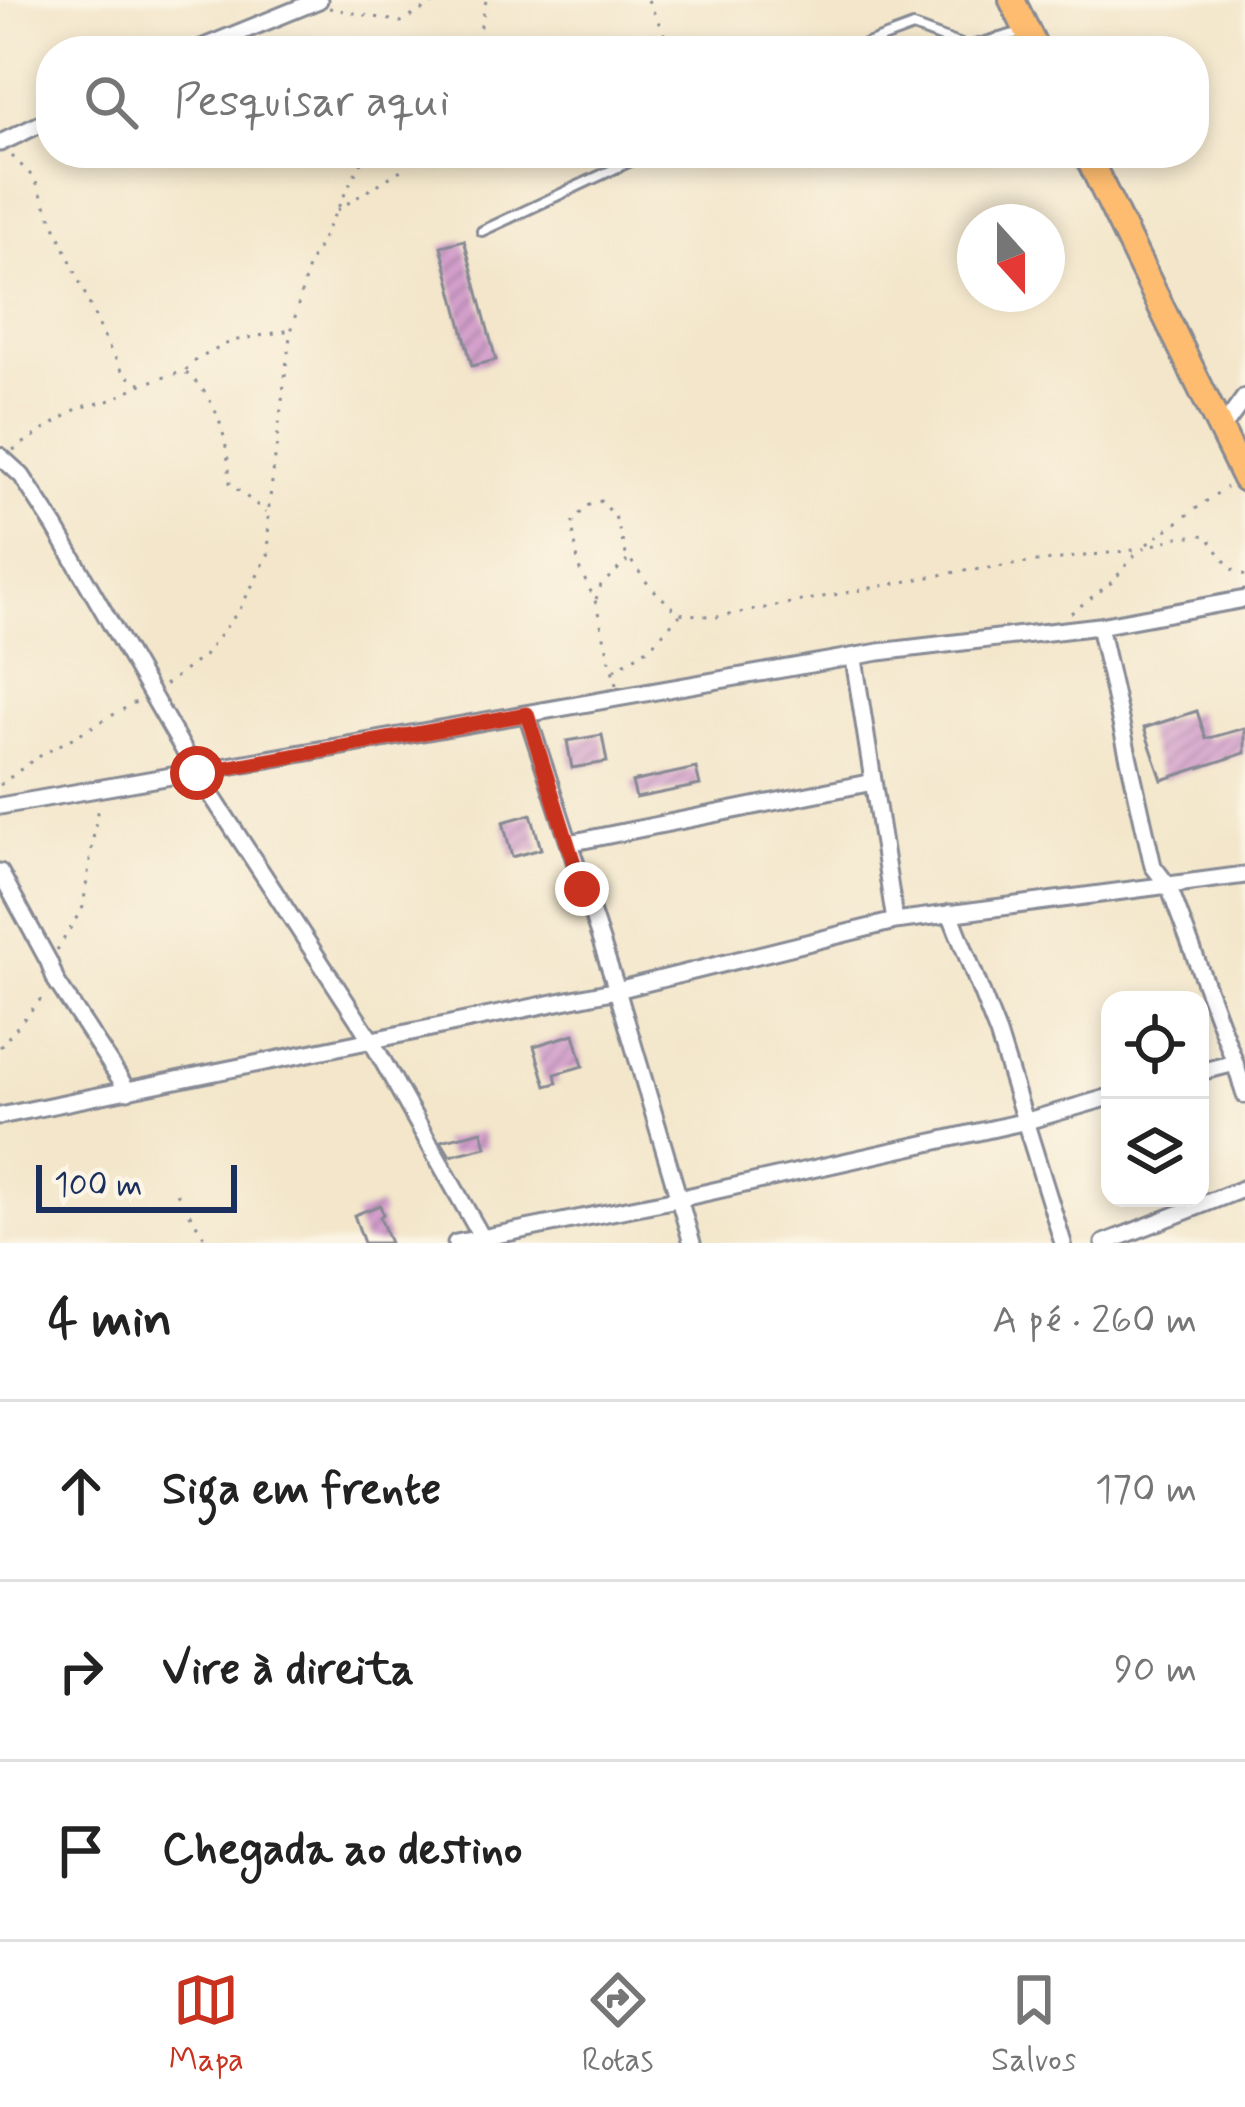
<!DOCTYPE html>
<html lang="pt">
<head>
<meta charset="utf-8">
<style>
	body { margin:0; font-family:Mynerve,sans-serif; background:#f6f6f6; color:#222 }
	.controls { position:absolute; right:36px; bottom:36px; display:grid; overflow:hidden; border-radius:24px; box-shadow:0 6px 18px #0003 }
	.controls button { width:108px; height:108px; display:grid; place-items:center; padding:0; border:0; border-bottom:3px solid #e0e0e0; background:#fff; color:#222; font:60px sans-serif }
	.compass { position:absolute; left:957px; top:204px; width:108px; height:108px; border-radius:50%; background:#fff; box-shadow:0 6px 18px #0003; rotate:159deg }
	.scale { position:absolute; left:36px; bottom:30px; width:201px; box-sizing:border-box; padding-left:12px; border:6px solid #1b2f5e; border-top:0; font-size:33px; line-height:42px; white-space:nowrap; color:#1b2f5e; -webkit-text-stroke:9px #fcf5e5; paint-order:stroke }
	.stop { position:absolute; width:36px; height:36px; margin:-27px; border:9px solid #c8321e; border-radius:50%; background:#fff }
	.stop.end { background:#c8321e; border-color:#fff; box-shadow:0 3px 12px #0008 }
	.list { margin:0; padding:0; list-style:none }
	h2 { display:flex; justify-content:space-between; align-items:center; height:156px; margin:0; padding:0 48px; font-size:51px }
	h2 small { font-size:39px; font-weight:400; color:#767676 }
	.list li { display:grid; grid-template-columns:78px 1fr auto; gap:36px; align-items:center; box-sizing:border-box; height:180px; padding:0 48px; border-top:3px solid #e0e0e0 }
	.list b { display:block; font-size:45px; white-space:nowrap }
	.list em { font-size:39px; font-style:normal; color:#767676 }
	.icon { flex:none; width:66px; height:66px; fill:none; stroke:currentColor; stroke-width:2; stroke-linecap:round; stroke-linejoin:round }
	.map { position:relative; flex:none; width:1245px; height:1243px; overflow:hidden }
	.search { position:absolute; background:#fff; box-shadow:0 6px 18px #0003; left:36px; right:36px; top:36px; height:132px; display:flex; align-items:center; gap:30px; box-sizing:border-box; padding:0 42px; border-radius:48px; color:#767676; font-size:45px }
	.sheet { height:696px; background:#fff }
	nav { display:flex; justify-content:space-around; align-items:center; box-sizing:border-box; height:168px; border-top:3px solid #e0e0e0; background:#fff; font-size:33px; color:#767676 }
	nav a { display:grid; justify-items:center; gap:6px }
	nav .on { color:#c8321e }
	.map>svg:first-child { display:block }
</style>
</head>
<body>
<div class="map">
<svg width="1245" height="1243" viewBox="0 0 1245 1243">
	<defs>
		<pattern id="building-hatch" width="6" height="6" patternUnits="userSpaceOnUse" patternTransform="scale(3)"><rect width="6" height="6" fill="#d39fcb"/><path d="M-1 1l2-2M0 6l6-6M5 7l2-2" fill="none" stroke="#aa82a8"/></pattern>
	</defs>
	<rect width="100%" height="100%" fill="#fcf5e5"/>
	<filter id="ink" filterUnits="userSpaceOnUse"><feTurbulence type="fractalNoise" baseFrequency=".00833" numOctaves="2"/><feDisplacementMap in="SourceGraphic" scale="24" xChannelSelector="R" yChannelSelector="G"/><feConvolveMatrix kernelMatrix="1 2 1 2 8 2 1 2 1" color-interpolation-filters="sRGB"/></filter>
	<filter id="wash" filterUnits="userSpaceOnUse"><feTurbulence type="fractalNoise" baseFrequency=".004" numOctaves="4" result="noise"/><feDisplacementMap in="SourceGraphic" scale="48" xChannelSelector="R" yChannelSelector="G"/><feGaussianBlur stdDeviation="2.7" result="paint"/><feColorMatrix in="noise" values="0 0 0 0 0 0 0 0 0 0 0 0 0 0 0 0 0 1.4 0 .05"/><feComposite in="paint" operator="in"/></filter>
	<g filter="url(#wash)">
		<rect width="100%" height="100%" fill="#f3e6ca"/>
		<g id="blocks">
			<path fill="url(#building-hatch)" d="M464 240 496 360 472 366 441 246Z
				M1197 711 1206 739 1245 728V753L1162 780 1144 728Z
				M602 735 607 762 572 768 567 741Z
				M696 768 700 785 636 798 632 782Z
				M531 814 541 849 512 857 503 822Z
				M574 1034 583 1066 555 1074 557 1083 546 1086 534 1046Z
				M482 1131 486 1147 450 1156 441 1141Z
				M380 1205 383 1214 380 1217 390 1243H364L354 1215Z"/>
		</g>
	</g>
	<g filter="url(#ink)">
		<use href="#blocks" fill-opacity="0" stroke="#878a94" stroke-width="3"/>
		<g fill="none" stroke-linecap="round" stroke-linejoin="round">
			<g stroke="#878a94" stroke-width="14">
				<path id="lane" d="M848 51 913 27 967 47 1025 31
					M482 231 648 153"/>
			</g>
			<g stroke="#878a94" stroke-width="21">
				<path id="street" d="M194 51 319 0
					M0 143 51 119
					M1221 430 1245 397
					M0 456 22 476 55 527 197 773 371 1040 485 1243
					M1099 626 1153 866 1169 887 1235 1063
					M854 659 895 921
					M527 714 617 990 692 1243
					M0 806 879 652 1099 626 1245 599
					M569 843 873 782
					M0 872 49 962 56 981 128 1091
					M950 913 998 1034 1063 1243
					M1200 1072 1235 1063 1245 1095
					M0 1116 617 990 895 921 1245 875
					M456 1243 682 1198 1027 1121 1110 1097
					M1104 1243 1245 1188"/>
			</g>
			<g stroke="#878a94" stroke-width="30">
				<path id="primary" d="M1012 0 1037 51
					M1086 153 1245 479"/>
			</g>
			<path stroke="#878a94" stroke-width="3" stroke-dasharray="3 9" stroke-linecap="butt" d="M648 0 672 51
				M329 8 401 22 440 0
				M476 51 486 0
				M12 156 34 178 107 344 125 375 141 383
				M337 210 401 170 409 153
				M186 373C220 399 228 443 230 484L266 512
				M13 450 78 408 112 400 139 385 185 371 196 360 232 341 291 330
				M1147 544 1226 487
				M596 599 601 585 627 561
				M1071 613 1112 582 1139 550
				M614 670 649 648 680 615
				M165 685 204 656 240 609 269 553 268 514 290 336 308 267 362 160 371 153
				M616 685 595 600 579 568 572 524 586 506 601 501 615 516 626 554 648 584 678 613 717 617 956 572 1141 549 1178 537 1206 535 1230 568 1245 576
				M0 785 33 760 136 702
				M57 950 83 907 98 806
				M0 1047 45 994
				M177 1193 208 1243"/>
			<use href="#lane" stroke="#fff" stroke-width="8"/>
			<use href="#street" stroke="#fff" stroke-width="15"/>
			<use href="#primary" stroke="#fdbc70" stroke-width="24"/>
		</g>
	</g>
	<g fill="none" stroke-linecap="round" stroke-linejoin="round" filter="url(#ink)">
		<path stroke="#c8321e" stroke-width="15" d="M197 773 527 714 582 889"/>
	</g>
</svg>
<div class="controls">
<button><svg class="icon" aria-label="locate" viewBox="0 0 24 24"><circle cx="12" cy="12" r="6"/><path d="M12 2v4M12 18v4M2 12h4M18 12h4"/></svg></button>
<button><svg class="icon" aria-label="layers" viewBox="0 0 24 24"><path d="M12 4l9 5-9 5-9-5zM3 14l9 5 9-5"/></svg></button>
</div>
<svg class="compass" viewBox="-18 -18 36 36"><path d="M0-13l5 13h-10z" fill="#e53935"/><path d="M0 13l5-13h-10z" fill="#767676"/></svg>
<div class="scale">100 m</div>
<div class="stop" style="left:197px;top:773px"></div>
<div class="stop end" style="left:582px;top:889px"></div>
<div class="search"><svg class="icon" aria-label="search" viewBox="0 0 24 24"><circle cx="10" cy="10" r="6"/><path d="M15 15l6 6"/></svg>Pesquisar aqui</div>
</div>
<section class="sheet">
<h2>4 min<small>A pé · 260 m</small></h2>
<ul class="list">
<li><svg class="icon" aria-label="ahead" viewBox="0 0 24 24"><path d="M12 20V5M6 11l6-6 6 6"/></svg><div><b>Siga em frente</b></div><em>170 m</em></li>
<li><svg class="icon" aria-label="right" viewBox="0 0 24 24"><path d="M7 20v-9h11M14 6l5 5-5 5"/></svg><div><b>Vire à direita</b></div><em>90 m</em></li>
<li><svg class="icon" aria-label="arrive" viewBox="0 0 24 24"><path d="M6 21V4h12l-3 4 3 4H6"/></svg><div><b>Chegada ao destino</b></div></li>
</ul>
</section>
<nav>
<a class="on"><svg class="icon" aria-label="map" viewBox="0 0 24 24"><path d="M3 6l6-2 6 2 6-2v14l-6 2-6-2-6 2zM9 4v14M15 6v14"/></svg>Mapa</a>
<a><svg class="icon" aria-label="directions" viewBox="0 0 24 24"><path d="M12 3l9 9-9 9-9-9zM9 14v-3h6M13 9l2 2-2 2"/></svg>Rotas</a>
<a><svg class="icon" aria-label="saved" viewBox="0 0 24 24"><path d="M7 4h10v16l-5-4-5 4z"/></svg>Salvos</a>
</nav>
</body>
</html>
